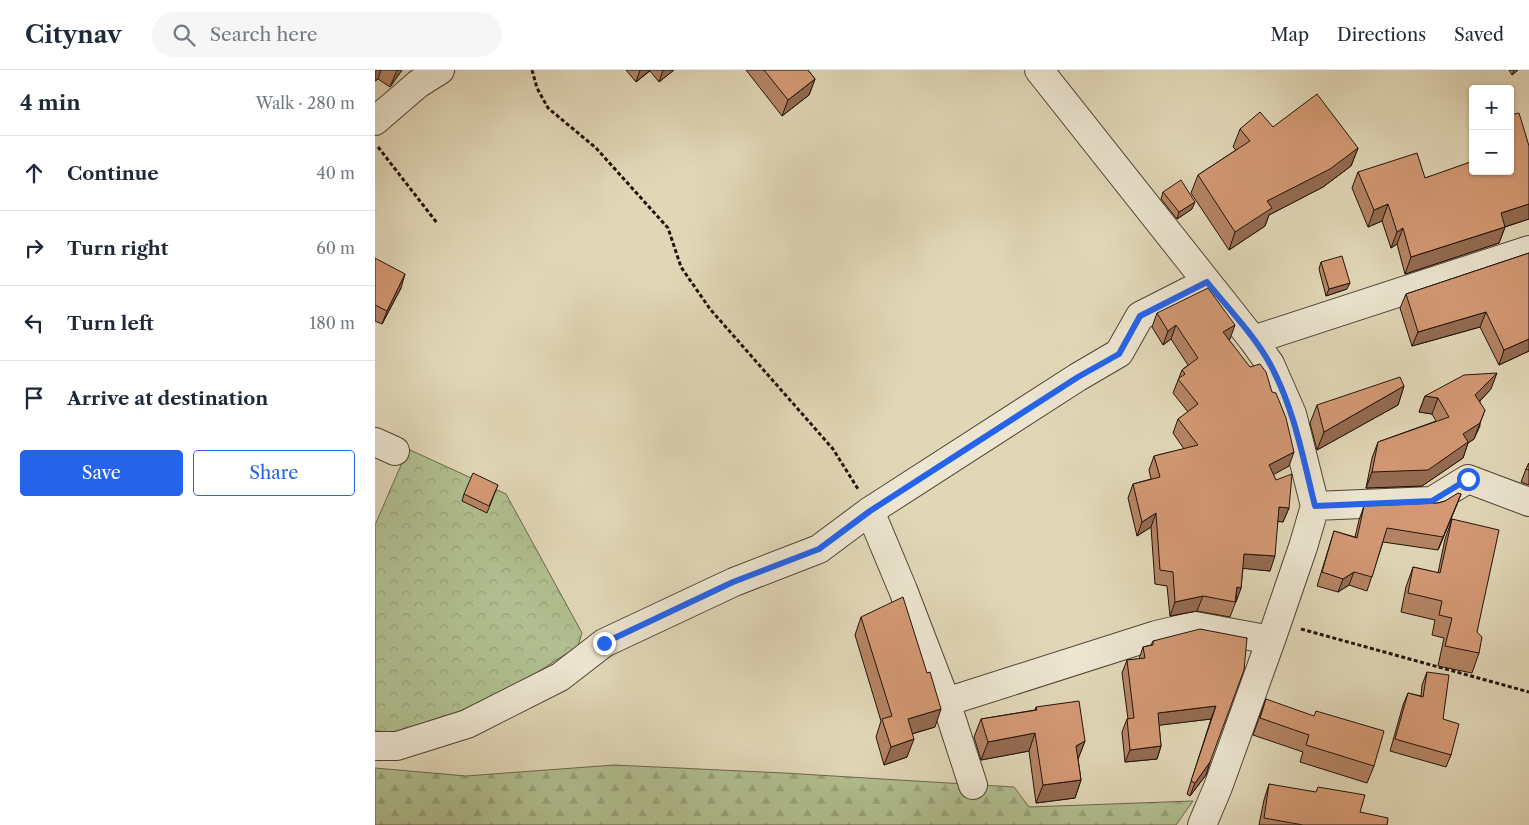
<!DOCTYPE html>
<html lang="en">
<head>
<meta charset="utf-8">
<style>
	body { margin:0; font-family:"Libre Caslon Text",serif; background:#f6f6f7; color:#1f2937 }
	.controls { position:absolute; right:15px; top:15px; display:grid; overflow:hidden; border-radius:5px; box-shadow:0 1px 4px #0004 }
	.controls button { width:45px; height:45px; display:grid; place-items:center; padding:0; border:0; border-bottom:1px solid #e0e1e3; background:#fff; color:#1f2937; font:25px sans-serif }
	.stop { position:absolute; width:15px; height:15px; margin:-11px; border:4px solid #2563eb; border-radius:50%; background:#fff }
	.stop.end { background:#2563eb; border-color:#fff; box-shadow:0 1px 5px #0008 }
	.list { margin:0; padding:0; list-style:none }
	h2 { display:flex; justify-content:space-between; align-items:center; height:65px; margin:0; padding:0 20px; font-size:21px }
	h2 small { font-size:16px; font-weight:400; color:#747a83 }
	.list li { display:grid; grid-template-columns:32px 1fr auto; gap:15px; align-items:center; box-sizing:border-box; height:75px; padding:0 20px; border-top:1px solid #e0e1e3 }
	.list b { display:block; font-size:19px; white-space:nowrap }
	.list em { font-size:16px; font-style:normal; color:#747a83 }
	.actions { display:flex; gap:10px; padding:15px 20px }
	.actions a { flex:1; padding:11px 0; border:1px solid #2563eb; border-radius:5px; text-align:center; font-size:18px; color:#2563eb }
	.actions .main { background:#2563eb; color:#fff }
	.icon { flex:none; width:28px; height:28px; fill:none; stroke:currentColor; stroke-width:2; stroke-linecap:round; stroke-linejoin:round }
	.map { position:relative; flex:none; width:1154px; height:755px; overflow:hidden }
	header { display:flex; align-items:center; gap:30px; box-sizing:border-box; height:70px; padding:0 25px; background:#fff; border-bottom:1px solid #e0e1e3 }
	header strong { font-size:24px }
	nav { display:flex; gap:28px; margin-inline-start:auto; font-size:18px }
	.search { width:350px; height:45px; background:#f6f6f7; display:flex; align-items:center; gap:12px; box-sizing:border-box; padding:0 18px; border-radius:28px; color:#747a83; font-size:19px }
	main { display:flex }
	aside { flex:1; background:#fff }
	.map>svg:first-child { display:block }
</style>
</head>
<body>
<header>
<strong>Citynav</strong>
<div class="search"><svg class="icon" aria-label="search" viewBox="0 0 24 24"><circle cx="10" cy="10" r="6"/><path d="M15 15l6 6"/></svg>Search here</div>
<nav><a>Map</a><a>Directions</a><a>Saved</a></nav>
</header>
<main>
<aside>
<h2>4 min<small>Walk · 280 m</small></h2>
<ul class="list">
<li><svg class="icon" aria-label="ahead" viewBox="0 0 24 24"><path d="M12 20V5M6 11l6-6 6 6"/></svg><div><b>Continue</b></div><em>40 m</em></li>
<li><svg class="icon" aria-label="right" viewBox="0 0 24 24"><path d="M7 20v-9h11M14 6l5 5-5 5"/></svg><div><b>Turn right</b></div><em>60 m</em></li>
<li><svg class="icon" aria-label="left" viewBox="0 0 24 24"><path d="M17 20v-9H6M10 6l-5 5 5 5"/></svg><div><b>Turn left</b></div><em>180 m</em></li>
<li><svg class="icon" aria-label="arrive" viewBox="0 0 24 24"><path d="M6 21V4h12l-3 4 3 4H6"/></svg><div><b>Arrive at destination</b></div></li>
</ul>
<div class="actions"><a class="main">Save</a><a>Share</a></div>
</aside>
<div class="map">
<svg width="1154" height="755" viewBox="0 0 1154 755">
	<defs>
		<pattern id="forest-firs" width="22" height="20" patternUnits="userSpaceOnUse" patternTransform="scale(1.25)"><rect width="22" height="20" fill="#b1bf90"/><path d="M5 1l3.5 6h-7zM16 11l3.5 6h-7z" fill="#98a37b"/></pattern>
		<pattern id="park-crowns" width="20" height="18" patternUnits="userSpaceOnUse" patternTransform="scale(1.25)"><rect width="20" height="18" fill="#b1bf90"/><path d="M2 6a3 3 0 1 1 6 0M12 15a3 3 0 1 1 6 0" fill="none" stroke="#98a37b"/></pattern>
	</defs>
	<rect width="100%" height="100%" fill="#e1d7b7"/>
	<filter id="stains"><feTurbulence type="fractalNoise" baseFrequency=".004" numOctaves="4"/><feColorMatrix values="0 0 0 0 .2 0 0 0 0 .09 0 0 0 0 .02 0 0 0 .5 -.17"/></filter>
	<radialGradient id="worn" r=".72"><stop offset=".6" stop-color="#630" stop-opacity="0"/><stop offset="1" stop-color="#630" stop-opacity=".3"/></radialGradient>
	<path fill="url(#forest-firs)" stroke="#6a694d" d="M239 695 409 703 639 717 654 737 818 731 801 755H0V698L91 706Z"/>
	<path fill="url(#park-crowns)" stroke="#6a694d" d="M33 379 131 424 207 563 203 576 163 602 89 640 20 662 0 661V455Z"/>
	<g fill="none" stroke-linecap="round" stroke-linejoin="round">
		<g stroke="#524435" stroke-width="30">
			<path id="street" d="M664 0 878 270 895 294 917 344 940 436 928 477 896 570 843 717 827 755
				M0 51 43 14 65 0
				M878 270 1154 180
				M0 372 20 381
				M940 436 1057 431 1093 409 1154 432
				M495 441 528 520 571 632 598 715
				M571 632 781 565 820 556 896 570
				M0 676H22L92 654 185 607 229 573 359 512 444 479 495 441 703 307 744 283 765 246 832 212"/>
		</g>
		<path stroke="#23130a" stroke-width="3" stroke-dasharray="4 2.5" stroke-linecap="butt" d="M157 0 162 18 173 38 221 78 293 158 306 197 335 239 458 379 483 419
			M3 77 62 153
			M926 559 1154 622"/>
		<use href="#street" stroke="#ece5d0" stroke-width="28"/>
	</g>
	<path fill="#b58464" stroke="#23130a" d="M0 0H27L15 17 3 9 0 11Z
		M251 0H299L284 12 275 1 261 12Z
		M371 0H433L440 9 434 25 407 46Z
		M1134 0H1143L1137 5Z
		M898 57 983 78 976 96 948 117 894 145 890 156 854 180 816 123 823 105 861 80 858 77 865 59Z
		M1154 76V149L1130 157 1124 173 1030 204 1022 174 1016 178 1007 151 993 157 977 118 983 102 1050 108Z
		M788 122 817 139 802 149 786 129Z
		M1154 183V281L1124 295 1105 257 1037 276 1025 238 1031 224Z
		M0 188 26 218 7 254 0 251Z
		M946 192 972 219 951 226 944 199Z
		M782 243 855 269 854 270 914 396 898 404 914 438 908 452 903 451 895 501 868 498 866 518 855 547 822 541 795 546 792 516 780 514 776 457 762 466 753 428 758 414 776 409 774 400 779 386 809 379 798 363 803 349 813 342 798 323 807 300 813 295 796 269 788 275 777 257Z
		M1029 316 1023 335 942 380 935 353 942 335Z
		M1116 319 1105 331V356L1099 369 1093 373 1088 388 1047 416 991 418 997 388 1003 372 1061 351 1057 344 1044 342 1050 326Z
		M1154 393V415L1146 412 1151 399Z
		M123 415 112 443 87 431 89 424Z
		M1086 424 1063 480 1008 472 992 521 974 515 963 522 942 516 959 461 980 467 984 450 989 436 1063 433 1070 431Z
		M1077 449 1102 562 1104 583 1097 603 1063 596 1069 568 1057 565 1060 550 1026 542 1031 517 1038 497 1063 503 1070 469Z
		M486 547 560 657 537 664 532 687 509 695 501 667 506 651 480 565Z
		M872 568 831 705 815 726 812 724 836 649 784 655 786 676 782 689 750 692 747 662 752 649H753L747 603 752 590 764 589 768 577 776 575 778 571Z
		M1052 602 1068 649 1076 685 1071 697 1015 681 1028 635 1033 623 1046 626 1047 615Z
		M891 629 999 696 992 713 925 692 928 682 878 665Z
		M661 637 710 671 703 689 706 710 700 728 661 733 654 681 606 690 599 667 606 649 660 640Z
		M894 714 985 742 1012 755H884L889 730Z"/>
	<path fill="#946b51" stroke="#23130a" d="M0 0H6L3 9 0 11Z
		M22 0H27L15 17Z
		M265 0H275L261 12Z
		M288 0H299L284 12Z
		M1139 0H1143L1137 5Z
		M440 9 434 25 407 46 413 30Z
		M983 78 976 96 948 117 894 145 890 156 854 180 860 162 892 131Z
		M820 132 817 139 802 149 804 142Z
		M1013 134 1007 151 993 157 999 140Z
		M1154 134V149L1120 160 1126 143Z
		M1130 157 1124 173 1030 204 1036 187Z
		M1028 158 1022 174 1016 178 1022 162Z
		M30 204 26 218 7 254 12 241Z
		M975 213 972 219 951 226 954 219Z
		M1111 242 1105 257 1037 276 1043 262Z
		M801 255 796 269 788 275 793 261Z
		M860 255 855 269 843 277 848 262Z
		M1154 269V281L1124 295 1129 280Z
		M1122 303 1116 319 1095 341 1100 325Z
		M1029 316 1023 335 942 380 949 362Z
		M1050 326 1063 328 1057 344 1044 342Z
		M1110 340 1099 369 1093 373 1088 388 1047 416 991 418 997 402 1088 364Z
		M919 382 914 396 889 410 894 395Z
		M1086 424 1081 437 1063 480 1068 467Z
		M904 437 914 438 908 452 899 451Z
		M781 443 776 457 762 466 767 452Z
		M869 484 900 486 895 501 864 498Z
		M979 502 974 515 963 522 968 509Z
		M862 517 866 518 861 532Z
		M828 526 822 541 795 546 800 532Z
		M841 636 836 649 778 656 783 643Z
		M566 639 560 657 526 667 533 649Z
		M660 663 654 681 606 690 613 672Z
		M539 669 532 687 509 695 516 677Z
		M710 671 703 689 695 695 701 676Z
		M786 676 782 689 750 692 755 680Z
		M835 692 831 705 815 726 820 713Z
		M706 710 700 728 661 733 668 715Z"/>
	<path fill="#d39974" stroke="#23130a" d="M389 0H433L440 9 413 30Z
		M942 24 983 78 955 99 892 131 897 138 860 162 823 105 875 71 865 59 885 42 898 57Z
		M1144 43 1154 76V134L1126 143 1130 157 1036 187 1028 158 1022 162 1013 134 999 140 983 102 1042 83 1050 108 1098 91V101H1135V45Z
		M806 110 820 132 804 142 788 122Z
		M1154 183V269L1129 280 1111 242 1043 262 1031 224Z
		M967 186 975 213 954 219 946 192Z
		M0 188 30 204 12 241 0 235Z
		M833 218 860 255 848 262 875 297 885 294 891 302 897 322 901 323 911 348 919 382 894 395 901 410 917 404 914 438 904 437 900 486 869 484 866 518 862 517 860 532 828 526 800 532 798 502 785 500 781 443 767 452 758 414 785 407 779 386 823 375 803 349 823 334 803 309 810 304 807 300 823 288 801 255 793 261 782 243Z
		M1122 303 1100 325 1110 340 1105 353 1088 364 1093 372 1053 400 997 402 1003 372 1074 347 1063 328 1050 326 1089 305Z
		M1025 307 1029 316 949 362 942 335Z
		M1154 393V400L1151 399Z
		M98 403 123 415 114 436 89 424Z
		M1083 423 1086 424 1068 467 1012 458 997 507 979 502 968 509 947 502 959 461 982 468 989 436 1063 433 1070 431Z
		M1077 449 1124 460 1102 562 1107 567 1104 583 1070 576 1077 548 1064 545 1067 531 1033 523 1038 497 1065 503Z
		M528 527 552 603 555 602 566 639 533 649 539 669 516 677 507 649 517 646 486 547Z
		M825 559 872 568 869 600 835 692 820 713 816 711 841 636 783 643 786 676 755 680 752 649 759 648 752 590 770 588 768 577 778 575V571Z
		M1052 602 1074 605 1068 649 1084 654 1076 685 1020 669 1033 623 1048 627Z
		M891 629 939 646 941 641 1009 661 999 696 931 675 934 665 885 648Z
		M704 631 710 671 701 676 706 710 668 715 660 663 613 672 606 649 662 640 661 637Z
		M894 714 941 722 943 717 990 725 985 742 1013 748 1012 755H928L889 748Z"/>
	<g fill="none" stroke-linecap="round" stroke-linejoin="round">
		<path stroke="#2563eb" stroke-width="6" d="M229 573 358 512 444 479 495 441 703 307 744 284 765 246 832 212C852 237 880 266 895 294 919 338 928 388 940 436L1057 431 1093 409"/>
	</g>
	<rect width="100%" height="100%" filter="url(#stains)"/>
	<rect width="100%" height="100%" fill="url(#worn)"/>
</svg>
<div class="controls">
<button>+</button>
<button>−</button>
</div>
<div class="stop" style="left:1093px;top:409px"></div>
<div class="stop end" style="left:229px;top:573px"></div>
</div>
</main>
</body>
</html>
